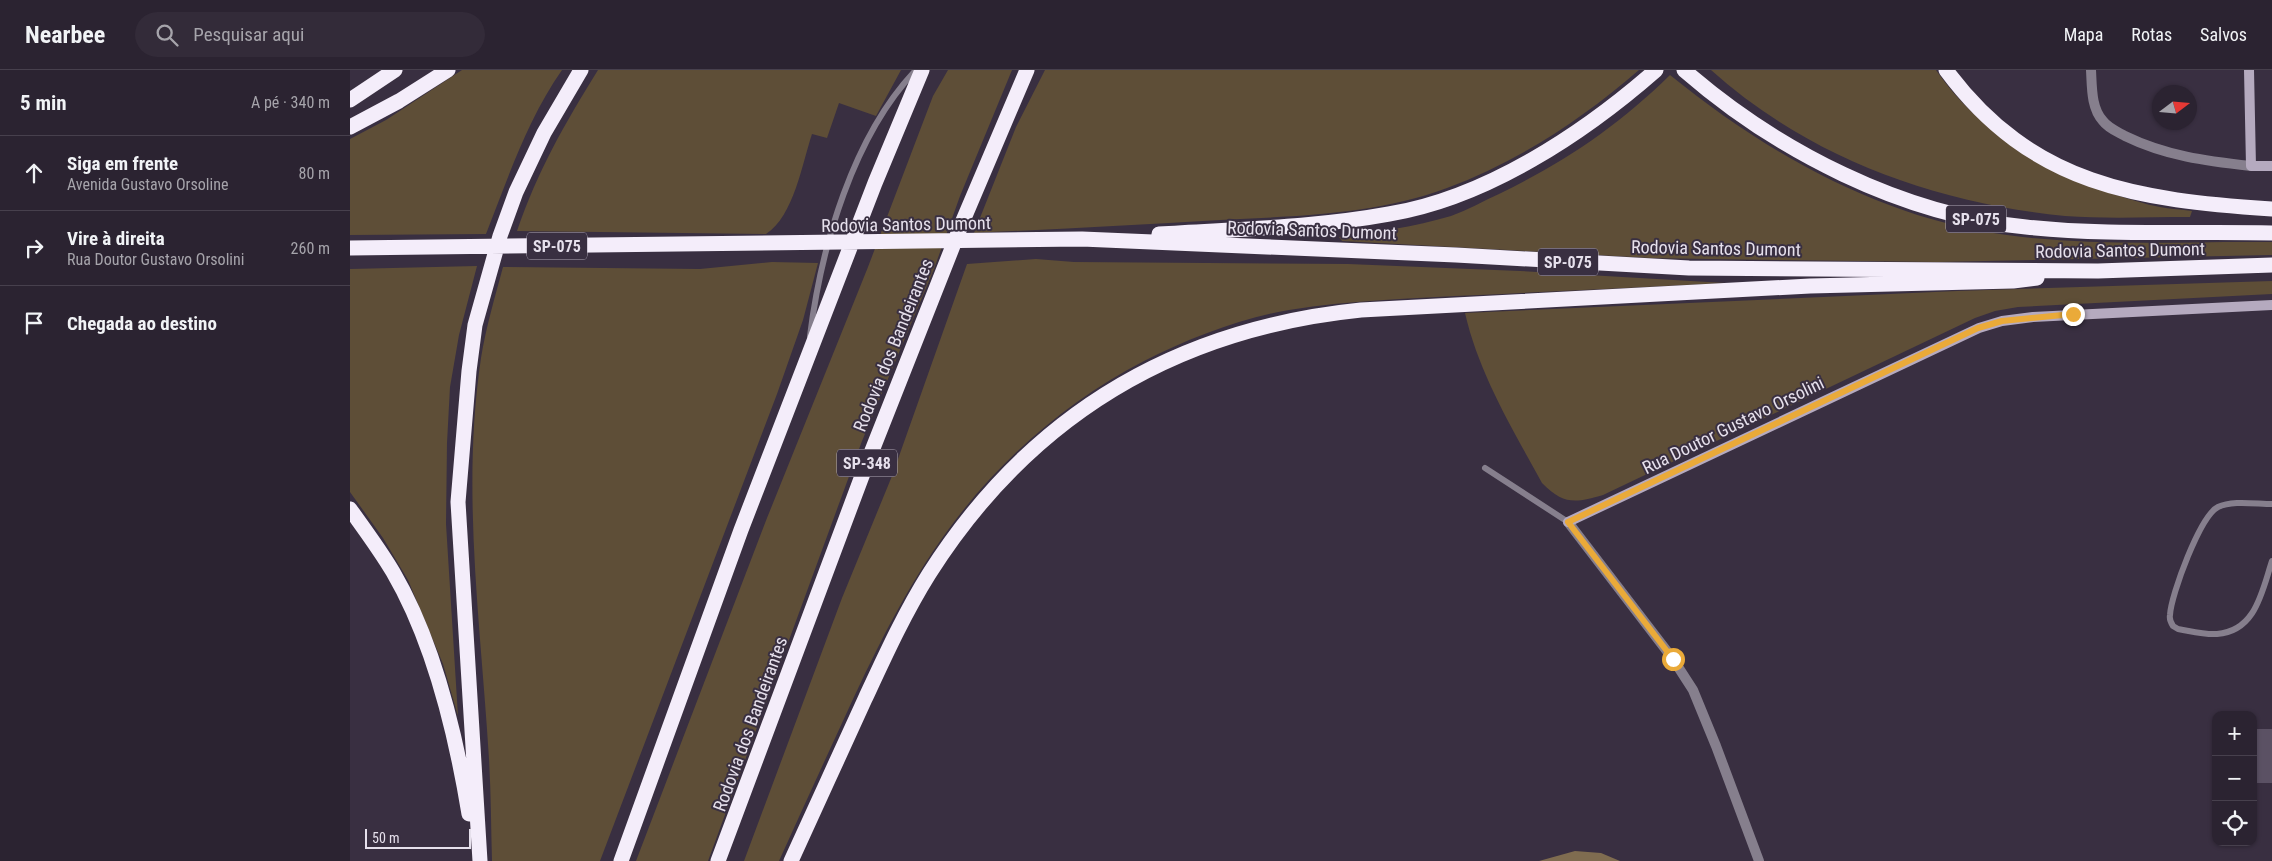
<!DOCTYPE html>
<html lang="pt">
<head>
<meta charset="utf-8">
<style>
	body { margin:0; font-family:"Roboto Condensed",sans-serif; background:#332b39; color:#f1f3f6 }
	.controls { position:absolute; right:15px; bottom:15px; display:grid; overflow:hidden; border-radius:10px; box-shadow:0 1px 4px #0004 }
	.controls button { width:45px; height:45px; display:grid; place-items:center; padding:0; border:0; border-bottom:1px solid #47404d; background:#2b2331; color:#f1f3f6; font:25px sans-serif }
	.compass { position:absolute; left:1802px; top:15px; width:45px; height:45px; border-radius:50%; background:#2b2331; box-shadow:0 1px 4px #0004; rotate:74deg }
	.scale { position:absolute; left:15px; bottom:12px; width:106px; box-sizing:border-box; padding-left:5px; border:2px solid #e6e0ec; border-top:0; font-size:14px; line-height:18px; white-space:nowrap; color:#e6e0ec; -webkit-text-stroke:4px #392f41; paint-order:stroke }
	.stop { position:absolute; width:15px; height:15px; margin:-11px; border:4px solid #eaaa39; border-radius:50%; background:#fff }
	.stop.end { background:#eaaa39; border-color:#fff; box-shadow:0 1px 5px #0008 }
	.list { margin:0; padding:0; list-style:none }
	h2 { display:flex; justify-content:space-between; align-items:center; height:65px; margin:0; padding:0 20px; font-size:21px }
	h2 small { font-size:16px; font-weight:400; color:#a6a4ab }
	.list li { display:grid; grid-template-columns:32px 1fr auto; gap:15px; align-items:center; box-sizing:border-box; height:75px; padding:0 20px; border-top:1px solid #47404d }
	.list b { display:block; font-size:19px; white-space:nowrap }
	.list p { margin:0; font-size:16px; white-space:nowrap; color:#a6a4ab }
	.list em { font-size:16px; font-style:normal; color:#a6a4ab }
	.icon { flex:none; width:28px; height:28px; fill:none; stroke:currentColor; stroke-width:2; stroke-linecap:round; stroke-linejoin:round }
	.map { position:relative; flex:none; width:1922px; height:791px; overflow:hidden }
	header { display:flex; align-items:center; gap:30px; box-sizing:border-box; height:70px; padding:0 25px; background:#2b2331; border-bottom:1px solid #47404d }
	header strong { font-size:24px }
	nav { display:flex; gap:28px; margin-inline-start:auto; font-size:18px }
	.search { width:350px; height:45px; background:#332b39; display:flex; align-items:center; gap:12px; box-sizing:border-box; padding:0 18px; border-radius:28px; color:#a6a4ab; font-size:19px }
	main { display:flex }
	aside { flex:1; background:#2b2331 }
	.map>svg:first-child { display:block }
</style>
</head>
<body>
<header>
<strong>Nearbee</strong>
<div class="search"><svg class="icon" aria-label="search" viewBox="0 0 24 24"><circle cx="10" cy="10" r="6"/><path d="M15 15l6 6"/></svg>Pesquisar aqui</div>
<nav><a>Mapa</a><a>Rotas</a><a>Salvos</a></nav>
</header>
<main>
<aside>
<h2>5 min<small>A pé · 340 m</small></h2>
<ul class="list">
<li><svg class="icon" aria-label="ahead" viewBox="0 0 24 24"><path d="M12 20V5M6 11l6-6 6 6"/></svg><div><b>Siga em frente</b><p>Avenida Gustavo Orsoline</p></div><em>80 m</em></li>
<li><svg class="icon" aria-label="right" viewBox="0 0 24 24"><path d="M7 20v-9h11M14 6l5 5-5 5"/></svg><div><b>Vire à direita</b><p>Rua Doutor Gustavo Orsolini</p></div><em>260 m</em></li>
<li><svg class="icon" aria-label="arrive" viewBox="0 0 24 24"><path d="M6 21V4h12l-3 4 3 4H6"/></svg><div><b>Chegada ao destino</b></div></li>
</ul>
</aside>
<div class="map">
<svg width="1922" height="791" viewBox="0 0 1922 791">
	<rect width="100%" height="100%" fill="#392f41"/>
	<path fill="#5e4e37" d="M112 0H212C177 50 158 108 136 164L0 165V69L36 50Z
		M248 0H551L526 46 489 33 477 68 462 64C452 94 444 146 416 164L167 161C188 100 214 55 248 0Z
		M598 0H662L610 126 584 199 512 371 358 791H286L417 448 518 197 583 26Z
		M695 0H1289C1231 50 1169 91 1097 118 1025 145 945 146 870 150 788 155 706 159 624 163L666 57Z
		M1361 0H1586C1633 69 1715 112 1793 133 1809 138 1826 139 1842 141L1840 147C1798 147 1756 149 1715 146 1585 133 1459 88 1361 0Z
		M1320 5C1416 83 1532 149 1657 165 1745 177 1834 171 1922 172V185L1587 192 1358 189 1301 188 992 171 989 167C1027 162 1064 157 1101 146 1118 140 1133 131 1149 124 1215 92 1268 56 1320 5Z
		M686 189 724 192 998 194 1170 201 1375 213C1293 217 1211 221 1129 225 1066 228 1002 230 939 240 891 248 837 269 794 291 722 328 657 383 607 448 562 506 529 573 498 640 475 690 452 740 429 791H394L492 528 542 406 617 194Z
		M422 192 468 193 453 250 427 324 250 791H142C141 757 141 723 139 689 131 555 111 422 131 288 136 257 145 227 153 197L350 199Z
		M127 196 109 265 100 317 97 373 96 454 108 646 93 594 58 510 33 468 0 422V199Z
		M1922 211V224L1668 237 1645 241 1625 248 1253 425C1225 433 1214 435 1192 413 1162 358 1129 304 1115 243L1607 221Z"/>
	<path fill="#7f6c50" d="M1225 781 1251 783 1270 791H1189Z"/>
	<path fill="#5b5164" d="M1903 659H1922V713H1903Z"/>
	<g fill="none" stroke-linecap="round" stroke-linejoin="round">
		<path stroke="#867f8d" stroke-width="6" d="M460 266C471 177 503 66 566 0
			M1135 398 1218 452
			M1922 434C1906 434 1882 430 1868 437 1850 446 1821 525 1820 545 1819 550 1821 553 1823 556L1828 559C1840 561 1855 565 1867 564 1906 561 1912 521 1922 491"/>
		<path stroke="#867f8d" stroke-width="10" d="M1741 0C1742 17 1741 38 1753 51 1758 58 1768 62 1775 66 1816 86 1856 91 1901 96
			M1218 452 1323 589 1343 620 1366 676 1409 791"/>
		<path stroke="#b5aabf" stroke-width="10" d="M1899 0 1901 96H1922
			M1218 452 1629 258 1652 251 1683 247 1922 235"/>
		<path stroke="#f4edfa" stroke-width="15" d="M1334 0C1427 81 1552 145 1676 157 1758 166 1840 161 1922 163
			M1596 0C1682 116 1788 130 1922 139
			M0 30 45 0
			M0 57 49 31 98 0
			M809 164C885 159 963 158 1039 144 1136 128 1233 64 1306 0
			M0 178 732 169 1106 185 1339 198 1748 201 1922 195
			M0 439C15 460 30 480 43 502 84 572 106 665 119 744
			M130 791 108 432 119 301 125 255 150 166 166 122 194 63 231 0
			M271 791 391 460 525 113 572 0
			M368 791 512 406 612 153 677 0
			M441 791C466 737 490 683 515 629 535 586 554 544 579 504 680 345 824 259 1011 240L1460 216 1663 211 1687 208"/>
	</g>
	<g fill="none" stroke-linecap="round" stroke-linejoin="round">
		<path stroke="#eaaa39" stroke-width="6" d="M1323 589 1218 452 1628 258 1652 251 1723 244"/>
	</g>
	<g text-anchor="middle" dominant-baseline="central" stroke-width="4" stroke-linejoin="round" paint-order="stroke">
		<g fill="#392f41" stroke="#b2abb9" stroke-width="1">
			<rect x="1596" y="135.5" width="60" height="27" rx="4"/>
			<rect x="177" y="162.5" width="60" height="27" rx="4"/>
			<rect x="1188" y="178.5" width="60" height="27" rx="4"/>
			<rect x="487" y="379.5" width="60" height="27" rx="4"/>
		</g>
		<g font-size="16" font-weight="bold" fill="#e6e0ec">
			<text x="1626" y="149">SP-075</text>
			<text x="207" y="176">SP-075</text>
			<text x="1218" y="192">SP-075</text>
			<text x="517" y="393">SP-348</text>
		</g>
		<g font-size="18" fill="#e6e0ec" stroke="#392f41">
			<text transform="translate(556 154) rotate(-1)">Rodovia Santos Dumont</text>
			<text transform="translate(962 160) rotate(2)">Rodovia Santos Dumont</text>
			<text transform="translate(1366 178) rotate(1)">Rodovia Santos Dumont</text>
			<text transform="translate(1770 180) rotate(-1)">Rodovia Santos Dumont</text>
			<text transform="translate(543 275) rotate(-68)">Rodovia dos Bandeirantes</text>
			<text transform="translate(1383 355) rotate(-26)">Rua Doutor Gustavo Orsolini</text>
			<text transform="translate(400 654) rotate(-70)">Rodovia dos Bandeirantes</text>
		</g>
	</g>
</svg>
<div class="controls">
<button>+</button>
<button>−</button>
<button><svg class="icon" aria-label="locate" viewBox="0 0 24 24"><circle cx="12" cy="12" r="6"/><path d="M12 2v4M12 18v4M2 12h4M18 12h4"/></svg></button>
</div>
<svg class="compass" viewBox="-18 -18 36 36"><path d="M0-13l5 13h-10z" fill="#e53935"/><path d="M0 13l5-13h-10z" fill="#a6a4ab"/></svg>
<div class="scale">50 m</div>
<div class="stop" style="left:1323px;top:589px"></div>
<div class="stop end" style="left:1723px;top:244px"></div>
</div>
</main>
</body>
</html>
